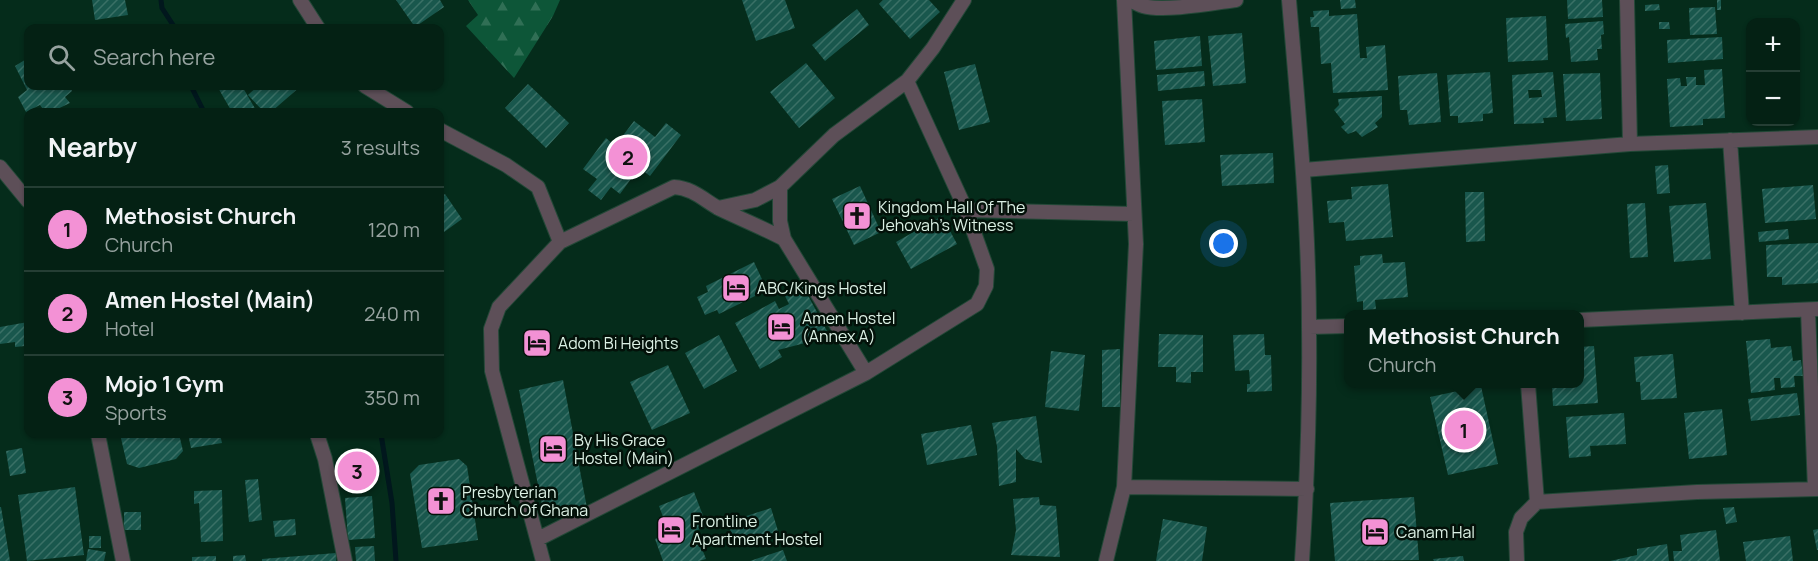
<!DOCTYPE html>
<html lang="en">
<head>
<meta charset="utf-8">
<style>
	body { margin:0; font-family:Manrope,sans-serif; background:#0d291d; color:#f1f3f6 }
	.controls { position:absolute; right:18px; top:18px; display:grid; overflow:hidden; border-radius:12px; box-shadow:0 2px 4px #0004 }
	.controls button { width:54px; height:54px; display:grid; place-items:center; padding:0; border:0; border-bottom:2px solid #253e34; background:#042114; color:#f1f3f6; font:30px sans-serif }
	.you { position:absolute; left:1224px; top:244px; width:21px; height:21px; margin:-15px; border:4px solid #fff; border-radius:50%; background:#1a73e8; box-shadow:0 0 0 9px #1a73e833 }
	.badge { display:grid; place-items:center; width:39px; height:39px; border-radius:50%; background:#f391d5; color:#111; font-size:20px; font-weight:700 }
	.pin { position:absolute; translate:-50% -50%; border:3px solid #fff; box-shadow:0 2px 6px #0006 }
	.popup { position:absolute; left:1344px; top:310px; width:240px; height:78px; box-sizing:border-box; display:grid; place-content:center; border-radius:12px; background:#042114; filter:drop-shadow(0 2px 4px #0005); font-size:20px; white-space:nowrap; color:#97a3a0 }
	.popup b { font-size:22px; color:#f1f3f6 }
	.popup::after { content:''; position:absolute; left:50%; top:100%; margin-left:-12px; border:12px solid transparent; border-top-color:#042114 }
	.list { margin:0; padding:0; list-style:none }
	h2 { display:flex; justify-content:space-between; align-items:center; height:78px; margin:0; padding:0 24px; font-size:26px }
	h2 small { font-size:20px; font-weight:400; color:#97a3a0 }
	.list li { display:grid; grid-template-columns:39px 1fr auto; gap:18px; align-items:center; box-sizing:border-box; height:84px; padding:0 24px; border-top:2px solid #253e34 }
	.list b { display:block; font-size:22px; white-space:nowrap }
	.list p { margin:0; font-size:20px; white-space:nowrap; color:#97a3a0 }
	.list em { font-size:20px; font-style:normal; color:#97a3a0 }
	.icon { flex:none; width:33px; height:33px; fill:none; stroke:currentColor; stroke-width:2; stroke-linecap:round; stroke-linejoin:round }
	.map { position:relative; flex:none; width:1818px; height:561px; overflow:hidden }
	.search { position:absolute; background:#042114; box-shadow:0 2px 4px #0004; left:24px; top:24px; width:420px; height:66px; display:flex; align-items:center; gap:15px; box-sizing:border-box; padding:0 21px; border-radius:12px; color:#97a3a0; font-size:22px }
	.panel { position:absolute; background:#042114; box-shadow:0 2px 4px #0004; left:24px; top:108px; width:420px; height:330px; border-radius:12px }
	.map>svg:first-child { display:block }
</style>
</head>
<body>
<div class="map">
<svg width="1818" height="561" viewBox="0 0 1818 561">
	<defs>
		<pattern id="forest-firs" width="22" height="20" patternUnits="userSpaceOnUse" patternTransform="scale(1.5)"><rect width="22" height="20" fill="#0d5638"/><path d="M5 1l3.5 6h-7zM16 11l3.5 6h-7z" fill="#306f55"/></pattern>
		<pattern id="building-hatch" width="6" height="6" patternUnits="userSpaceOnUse" patternTransform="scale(1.5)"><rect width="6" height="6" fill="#19574d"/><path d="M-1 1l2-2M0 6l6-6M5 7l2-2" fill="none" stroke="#3a7066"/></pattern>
	</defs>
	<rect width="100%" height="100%" fill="#052c1b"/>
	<path fill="url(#forest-firs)" d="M468 0H560L553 16 514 78 466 26 478 15Z"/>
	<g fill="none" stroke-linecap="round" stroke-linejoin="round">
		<path stroke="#01171d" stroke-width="5" d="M161 0 162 8 175 28
			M191 86 204 112
			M381 434 392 503 396 561"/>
	</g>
	<path fill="url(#building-hatch)" fill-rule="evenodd" d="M92 0H125L128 15 95 20Z
		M396 0H440L444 7 415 27Z
		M742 0H785L795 28 756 41Z
		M883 0H929L940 12 910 39 879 4Z
		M1340 0H1355L1356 8 1341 9Z
		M1567 0H1602L1603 17 1568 19Z
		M1717 0H1721V10H1717Z
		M1659 4 1660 10 1645 11V5Z
		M1715 7 1717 34 1690 35 1689 8Z
		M857 9 869 25 825 61 812 45Z
		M1329 10V16L1357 14 1360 58H1367L1366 47 1385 45 1388 90 1333 93 1331 63 1321 64 1319 27H1311L1310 17H1314L1313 11Z
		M1546 16 1548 60 1508 62 1506 18Z
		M1603 21 1604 34 1601 35 1602 49H1597L1598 60 1571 62 1569 37 1566 38 1565 24Z
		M1659 22H1669L1670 29H1659Z
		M1242 33 1246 83 1213 86 1208 36Z
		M1200 36 1202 66 1156 70 1154 41Z
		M1722 37 1723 59 1668 63 1667 40Z
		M28 58V86H69L72 91 65 97 70 103 51 112H45L40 105 26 112 18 97 27 90 15 66Z
		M806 63 835 98 799 128 770 92Z
		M975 64 990 122 959 130 944 72Z
		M1722 69 1725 118 1703 119V125L1670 127 1667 79 1680 78 1681 86H1687L1686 77H1696V85H1705L1704 70Z
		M1204 71 1205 86 1158 91 1157 75Z
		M1490 72 1493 113 1483 114V121L1458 123V116H1450L1447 75Z
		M1553 72 1557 117 1543 118 1544 123 1514 124 1512 75ZM1528 90H1541L1542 97 1529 98Z
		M1437 73 1441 122 1409 125 1407 110H1400L1398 76Z
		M1600 73 1602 119 1566 121 1563 74Z
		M528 84 569 123 546 148 505 108Z
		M217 86H242L257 112H232Z
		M258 86H301L271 112H264L248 95Z
		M1382 96V117L1375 123 1378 127 1362 137 1356 131 1348 134 1341 127 1345 124 1334 110 1339 105 1338 99Z
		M1202 99 1205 142 1165 145 1162 101Z
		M634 121 655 137 666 123 681 135 650 176 639 168 620 194 611 187 601 200 588 190 597 179 583 169 606 138 615 146Z
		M1273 153 1274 183 1222 186 1220 155Z
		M1668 165 1670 193 1657 194 1655 166Z
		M1388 184 1393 237 1346 241 1344 222 1329 223 1327 201 1352 199 1351 187Z
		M1813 185 1816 219 1765 223 1762 189Z
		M860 186 881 232 854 245 832 199Z
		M1465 192H1484L1485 241 1466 242Z
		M445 194 462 219 440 235V198Z
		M1645 203 1648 257 1630 258 1627 204Z
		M1706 203 1711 259 1674 262 1669 206Z
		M942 216 957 244 911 269 896 242Z
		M1788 229 1789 239 1759 242 1758 232Z
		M1818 243V283L1782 285V277H1767L1766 245Z
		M1382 254 1383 263 1405 262 1408 297 1375 300 1376 309 1363 310V301L1357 302 1354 266 1360 265V256Z
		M754 262 767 290 719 314 717 310 705 315 697 297 708 292 706 286Z
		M803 286 827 331 809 342 778 350 782 357 760 369 735 323 775 301 779 309 789 304 785 296Z
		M28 322V339L24 340 25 346 15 347V342L0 344V327Z
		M1159 334 1203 335V372H1191V383L1176 382V367H1158Z
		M1264 334 1265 355H1271L1272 391 1247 392V384H1250L1249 370 1235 371 1233 335Z
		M719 335 737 371 704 389 685 353Z
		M1770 339 1771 348 1791 346 1793 361 1801 360 1803 376H1794L1795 387 1781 388 1780 378H1774L1775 390 1751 393 1746 341Z
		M1594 346 1598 403 1553 406 1552 384H1580V347Z
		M1120 349V407H1102V350Z
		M1051 351 1085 355 1079 411 1045 407Z
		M1673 354 1677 398 1641 400 1640 382H1636L1634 357Z
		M668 365 690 413 652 430 630 382Z
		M563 380 587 508 544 515 519 390Z
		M1481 386 1498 464 1448 475 1430 397Z
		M1797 393 1800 415 1751 421 1748 399Z
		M1722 409 1727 455 1689 459 1684 413Z
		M1624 413 1626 444 1590 446 1591 456 1569 458 1566 417Z
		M1036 416 1042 463 1025 459 1016 449V482L999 486 997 446 992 423Z
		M971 425 977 455 927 465 921 434Z
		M120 434H179L183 451 176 459 139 468 127 464Z
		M188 434H220L222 443 191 448Z
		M22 448 26 473 10 476 6 451Z
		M459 459 467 466 478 540 422 548 410 474 419 465Z
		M258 479 262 520 249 522 245 480Z
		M75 487 84 555 27 561 18 495Z
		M222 490 223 541 201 542 199 503 194 504V491Z
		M694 492 707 526 695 531 706 559 699 561H663L655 539 669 533 659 506Z
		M372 496 375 538 348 540 345 498Z
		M1039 497 1040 505 1056 506 1060 557 1011 555 1016 530 1013 499Z
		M1414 497 1419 560 1335 561 1330 503Z
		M0 507H1L10 561H0Z
		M1734 507 1737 522 1726 524 1723 508Z
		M771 508 778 531 735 545 728 522Z
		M124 512H141V530H124Z
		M295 519 296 535 275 537 273 521Z
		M1163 519 1207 527 1202 561H1156Z
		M1818 529V550H1817L1813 530Z
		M1716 530 1720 561H1674L1673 551H1682L1680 535Z
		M89 536H101V548H89Z
		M1790 536 1793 561H1746L1743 542Z
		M1667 544 1669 561H1610L1637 555V549Z
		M374 546 375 561H356L355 547Z
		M88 549 106 552 104 561H86Z
		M783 550 787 561H750Z
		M336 553V561H262V559Z
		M245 555 246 561H233V556Z
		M216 556V561H192V557Z
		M1463 556 1464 561H1434L1433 559Z"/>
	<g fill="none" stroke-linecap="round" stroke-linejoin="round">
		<g stroke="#234837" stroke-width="16">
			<path id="minor" d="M300 0 318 28
				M1130 0C1134 2 1139 5 1143 6 1164 12 1213 3 1236 0
				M1289 0C1298 109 1309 219 1309 328 1310 406 1307 484 1302 561
				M1627 0 1630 144
				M365 86 407 112
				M440 130 506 165 538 187 560 242
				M1730 140 1742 313
				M0 167 28 201
				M1303 170 1630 144 1818 137
				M780 187V221L784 239 866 373
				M718 208 755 200 780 187 834 135 907 81 933 48 964 0
				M966 210 1134 214
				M1808 310 1815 489
				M1580 320 1818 309
				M1309 327 1348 326
				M98 434 123 561
				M317 434 325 459 345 561
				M1124 487 1307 489
				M1537 502 1697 492 1818 489
				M538 539 866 373 977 304 986 286 987 269 966 210 907 81
				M543 561 492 371 491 329 499 307 560 242 674 187C693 188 705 201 720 209 741 219 763 228 784 239
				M1106 561 1124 487 1136 244 1124 0
				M1517 561 1516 532 1521 518 1537 502 1528 384"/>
		</g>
		<use href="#minor" stroke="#5d4f58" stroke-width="14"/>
	</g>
	<defs>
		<g id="church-square" transform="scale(1.5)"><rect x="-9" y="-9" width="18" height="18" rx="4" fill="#f391d5" stroke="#031109"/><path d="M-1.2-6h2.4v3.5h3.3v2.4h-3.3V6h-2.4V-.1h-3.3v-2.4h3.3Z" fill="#111"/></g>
		<g id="hotel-square" transform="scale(1.5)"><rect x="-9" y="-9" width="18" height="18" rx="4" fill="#f391d5" stroke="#031109"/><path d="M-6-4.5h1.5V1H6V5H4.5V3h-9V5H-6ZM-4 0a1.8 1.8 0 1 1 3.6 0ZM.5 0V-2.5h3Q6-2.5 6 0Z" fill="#111"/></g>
	</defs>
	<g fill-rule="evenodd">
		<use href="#church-square" x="857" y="216"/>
		<use href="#hotel-square" x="736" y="288"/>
		<use href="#hotel-square" x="781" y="327"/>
		<use href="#hotel-square" x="537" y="343"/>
		<use href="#hotel-square" x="553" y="449"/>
		<use href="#church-square" x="441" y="501"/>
		<use href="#hotel-square" x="671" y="530"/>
		<use href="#hotel-square" x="1375" y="532"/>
	</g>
	<g text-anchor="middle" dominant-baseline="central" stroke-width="5" stroke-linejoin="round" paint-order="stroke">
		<g font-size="16" fill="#dcf1e5" stroke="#031109" text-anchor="start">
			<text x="878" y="207">Kingdom Hall Of The<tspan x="878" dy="18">Jehovah's Witness</tspan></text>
			<text x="757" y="288">ABC/Kings Hostel</text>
			<text x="802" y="318">Amen Hostel<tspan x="802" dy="18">(Annex A)</tspan></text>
			<text x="558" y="343">Adom Bi Heights</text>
			<text x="574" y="440">By His Grace<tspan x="574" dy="18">Hostel (Main)</tspan></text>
			<text x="462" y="492">Presbyterian<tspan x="462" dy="18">Church Of Ghana</tspan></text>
			<text x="692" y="521">Frontline<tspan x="692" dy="18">Apartment Hostel</tspan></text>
			<text x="1396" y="532">Canam Hal</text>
		</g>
	</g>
</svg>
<div class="controls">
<button>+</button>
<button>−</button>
</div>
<div class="you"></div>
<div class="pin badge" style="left:1464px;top:430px">1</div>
<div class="popup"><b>Methosist Church</b>Church</div>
<div class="pin badge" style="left:628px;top:157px">2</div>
<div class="pin badge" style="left:357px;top:471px">3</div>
<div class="search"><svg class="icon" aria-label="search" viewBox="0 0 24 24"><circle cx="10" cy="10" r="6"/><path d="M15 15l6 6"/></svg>Search here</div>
<section class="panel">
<h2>Nearby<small>3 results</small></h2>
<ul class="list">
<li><span class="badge">1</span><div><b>Methosist Church</b><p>Church</p></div><em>120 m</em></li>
<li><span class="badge">2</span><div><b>Amen Hostel (Main)</b><p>Hotel</p></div><em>240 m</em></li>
<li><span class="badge">3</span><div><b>Mojo 1 Gym</b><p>Sports</p></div><em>350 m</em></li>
</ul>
</section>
</div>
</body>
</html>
